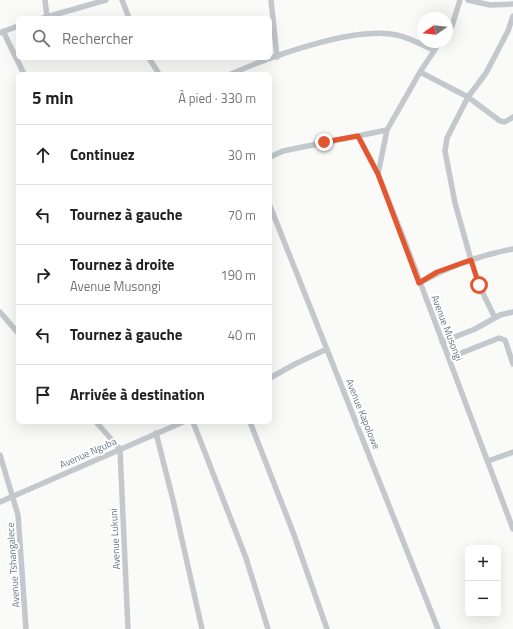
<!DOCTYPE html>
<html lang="fr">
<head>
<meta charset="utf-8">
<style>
	body { margin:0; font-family:"Titillium Web",sans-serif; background:#f2f2f2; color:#222 }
	.controls { position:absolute; right:12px; bottom:12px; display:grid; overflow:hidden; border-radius:6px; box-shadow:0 4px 16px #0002 }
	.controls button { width:36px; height:36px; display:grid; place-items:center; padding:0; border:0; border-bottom:1px solid #e0e0e0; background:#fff; color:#222; font:20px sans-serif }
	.compass { position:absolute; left:417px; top:12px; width:36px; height:36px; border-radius:50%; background:#fff; box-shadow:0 4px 16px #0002; rotate:256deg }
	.stop { position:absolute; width:12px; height:12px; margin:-9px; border:3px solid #e4572e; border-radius:50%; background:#fff }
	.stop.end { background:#e4572e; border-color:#fff; box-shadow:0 1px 4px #0008 }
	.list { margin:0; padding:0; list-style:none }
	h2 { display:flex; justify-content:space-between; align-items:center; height:52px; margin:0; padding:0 16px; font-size:17px }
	h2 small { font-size:13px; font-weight:400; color:#767676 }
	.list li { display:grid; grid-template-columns:26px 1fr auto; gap:12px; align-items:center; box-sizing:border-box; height:60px; padding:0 16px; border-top:1px solid #e0e0e0 }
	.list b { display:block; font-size:15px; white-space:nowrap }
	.list p { margin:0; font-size:13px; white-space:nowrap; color:#767676 }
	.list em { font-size:13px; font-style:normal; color:#767676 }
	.icon { flex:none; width:22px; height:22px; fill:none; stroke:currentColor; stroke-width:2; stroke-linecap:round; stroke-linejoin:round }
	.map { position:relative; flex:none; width:513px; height:629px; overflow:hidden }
	.search { position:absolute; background:#fff; box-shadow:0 4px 16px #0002; left:16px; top:16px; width:256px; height:44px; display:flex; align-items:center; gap:10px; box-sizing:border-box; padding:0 14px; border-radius:6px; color:#767676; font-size:15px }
	.panel { position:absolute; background:#fff; box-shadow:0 4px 16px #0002; left:16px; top:72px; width:256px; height:352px; border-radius:6px }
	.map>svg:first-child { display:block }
</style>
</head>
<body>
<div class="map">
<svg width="513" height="629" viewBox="0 0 513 629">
	<rect width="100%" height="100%" fill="#fafaf8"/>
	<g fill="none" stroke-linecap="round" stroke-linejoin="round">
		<path stroke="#c3c8cc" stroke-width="5.5" d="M45 0 47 17
			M122 0 129 18
			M271 0 277 57
			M468 0 490 5 513 4
			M43 18 106 0
			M3 31 24 74
			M447 32 452 26 460 0
			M0 33 18 26
			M149 58 159 74
			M420 72 468 97 500 121 505 122 513 117
			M231 74C272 56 354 26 397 35 410 38 422 45 434 50
			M358 136 378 174 405 242 513 529
			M270 157 283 151 387 130 420 72 440 42
			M378 174 387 130
			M270 206 438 629
			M419 283C448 267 480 255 513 249
			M0 312 18 333
			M495 318 479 285 471 260 455 203 445 151 447 138 468 97 486 73 508 31 513 16
			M442 342 475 329 500 315 513 312
			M449 358 499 338 505 340 513 364
			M270 378 295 364 327 349
			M96 422 120 449 128 629
			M193 422 246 558 268 629
			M250 422 293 532 327 629
			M156 433 174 504 202 629
			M0 455 18 515 26 629
			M488 461 513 452
			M0 502 183 422"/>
	</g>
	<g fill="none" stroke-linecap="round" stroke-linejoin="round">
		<path stroke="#e4572e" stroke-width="5" d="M324 142 358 136 378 174 419 283 437 272 471 260 479 285"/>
	</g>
	<g text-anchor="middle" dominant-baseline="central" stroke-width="4" stroke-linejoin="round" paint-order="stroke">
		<g font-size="10" fill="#657683" stroke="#fff">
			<text transform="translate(447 328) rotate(69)">Avenue Musongi</text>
			<text transform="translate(363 414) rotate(68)">Avenue Kapolowe</text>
			<text transform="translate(88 453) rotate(-24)">Avenue Nguba</text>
			<text transform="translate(115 539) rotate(-93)">Avenue Lukuni</text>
			<text transform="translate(13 565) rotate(-94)">Avenue Tshangalece</text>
		</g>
	</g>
</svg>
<div class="controls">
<button>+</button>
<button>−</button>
</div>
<svg class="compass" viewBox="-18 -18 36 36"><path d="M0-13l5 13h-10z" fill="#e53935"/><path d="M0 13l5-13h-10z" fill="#767676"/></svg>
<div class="stop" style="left:479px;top:285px"></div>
<div class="stop end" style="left:324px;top:142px"></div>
<div class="search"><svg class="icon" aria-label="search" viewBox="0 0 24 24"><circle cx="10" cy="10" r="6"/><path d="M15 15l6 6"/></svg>Rechercher</div>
<section class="panel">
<h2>5 min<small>À pied · 330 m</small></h2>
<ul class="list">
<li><svg class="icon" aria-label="ahead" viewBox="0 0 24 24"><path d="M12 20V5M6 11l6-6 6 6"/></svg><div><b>Continuez</b></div><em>30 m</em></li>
<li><svg class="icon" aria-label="left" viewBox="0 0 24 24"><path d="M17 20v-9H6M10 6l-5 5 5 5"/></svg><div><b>Tournez à gauche</b></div><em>70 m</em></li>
<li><svg class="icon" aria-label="right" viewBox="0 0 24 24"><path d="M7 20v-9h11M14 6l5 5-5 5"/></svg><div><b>Tournez à droite</b><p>Avenue Musongi</p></div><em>190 m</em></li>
<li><svg class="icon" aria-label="left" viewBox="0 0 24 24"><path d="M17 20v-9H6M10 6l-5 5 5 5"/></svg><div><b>Tournez à gauche</b></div><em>40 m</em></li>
<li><svg class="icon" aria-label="arrive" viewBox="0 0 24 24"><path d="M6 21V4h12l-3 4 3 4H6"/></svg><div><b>Arrivée à destination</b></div></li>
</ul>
</section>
</div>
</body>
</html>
